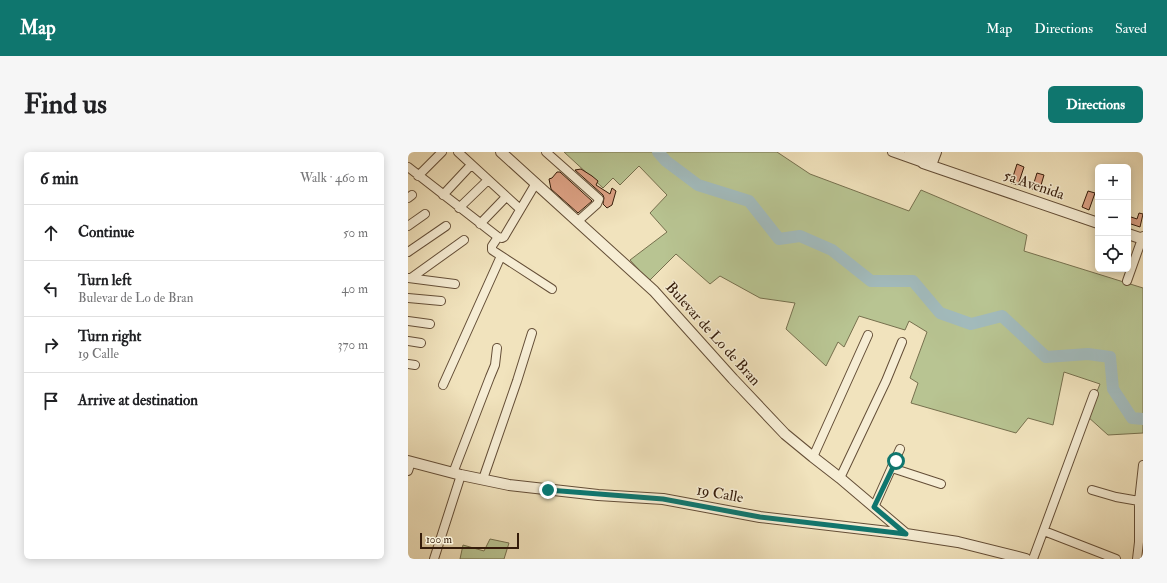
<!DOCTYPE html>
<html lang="en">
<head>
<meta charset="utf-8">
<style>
	body { margin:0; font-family:"IM FELL Double Pica",serif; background:#f6f6f6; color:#202124 }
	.controls { position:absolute; right:12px; top:12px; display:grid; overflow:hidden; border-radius:6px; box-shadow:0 2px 10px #0003 }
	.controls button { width:36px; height:36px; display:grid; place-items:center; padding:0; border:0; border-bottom:1px solid #e0e0e0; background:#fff; color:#202124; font:20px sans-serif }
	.scale { position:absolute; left:12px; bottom:10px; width:99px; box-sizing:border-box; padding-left:4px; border:2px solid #351c0a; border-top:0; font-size:11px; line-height:14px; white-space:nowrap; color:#351c0a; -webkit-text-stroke:3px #f6edd4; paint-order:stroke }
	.stop { position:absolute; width:12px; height:12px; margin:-9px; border:3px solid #0f766e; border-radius:50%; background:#fff }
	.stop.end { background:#0f766e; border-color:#fff; box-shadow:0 1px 4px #0008 }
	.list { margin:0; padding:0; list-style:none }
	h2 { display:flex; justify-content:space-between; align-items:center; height:52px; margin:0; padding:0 16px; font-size:17px }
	h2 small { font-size:13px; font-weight:400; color:#757577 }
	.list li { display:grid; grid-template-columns:26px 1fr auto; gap:12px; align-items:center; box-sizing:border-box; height:56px; padding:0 16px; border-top:1px solid #e0e0e0 }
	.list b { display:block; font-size:15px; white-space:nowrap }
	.list p { margin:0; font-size:13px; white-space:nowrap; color:#757577 }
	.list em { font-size:13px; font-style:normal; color:#757577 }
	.icon { flex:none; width:22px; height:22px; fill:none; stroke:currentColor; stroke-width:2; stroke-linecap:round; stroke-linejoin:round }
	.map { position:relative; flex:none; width:735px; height:407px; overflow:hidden; border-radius:6px }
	header { display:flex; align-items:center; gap:24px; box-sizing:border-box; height:56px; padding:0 20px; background:#0f766e; color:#fff }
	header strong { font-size:19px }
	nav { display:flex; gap:22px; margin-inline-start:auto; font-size:14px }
	.intro { display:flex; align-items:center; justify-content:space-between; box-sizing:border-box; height:96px; padding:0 24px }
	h1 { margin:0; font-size:28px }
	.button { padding:10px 18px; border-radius:6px; background:#0f766e; color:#fff; font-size:14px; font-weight:700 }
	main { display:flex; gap:24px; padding:0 24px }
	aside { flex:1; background:#fff; border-radius:6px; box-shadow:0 2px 10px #0003 }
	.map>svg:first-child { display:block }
</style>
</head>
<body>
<header>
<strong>Map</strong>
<nav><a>Map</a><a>Directions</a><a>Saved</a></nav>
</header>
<div class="intro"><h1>Find us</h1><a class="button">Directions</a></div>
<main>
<aside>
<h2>6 min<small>Walk · 460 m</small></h2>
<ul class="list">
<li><svg class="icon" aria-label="ahead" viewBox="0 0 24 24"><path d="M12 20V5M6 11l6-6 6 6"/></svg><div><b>Continue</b></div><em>50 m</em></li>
<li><svg class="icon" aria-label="left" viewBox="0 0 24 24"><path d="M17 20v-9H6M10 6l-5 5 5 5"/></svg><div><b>Turn left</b><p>Bulevar de Lo de Bran</p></div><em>40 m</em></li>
<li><svg class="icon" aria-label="right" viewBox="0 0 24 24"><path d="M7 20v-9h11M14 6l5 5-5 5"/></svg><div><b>Turn right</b><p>19 Calle</p></div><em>370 m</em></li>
<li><svg class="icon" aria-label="arrive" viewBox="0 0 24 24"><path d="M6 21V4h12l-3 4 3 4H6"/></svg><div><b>Arrive at destination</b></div></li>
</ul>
</aside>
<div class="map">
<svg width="735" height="407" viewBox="0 0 735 407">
	<rect width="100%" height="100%" fill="#f1e3bd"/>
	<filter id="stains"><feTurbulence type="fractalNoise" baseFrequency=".005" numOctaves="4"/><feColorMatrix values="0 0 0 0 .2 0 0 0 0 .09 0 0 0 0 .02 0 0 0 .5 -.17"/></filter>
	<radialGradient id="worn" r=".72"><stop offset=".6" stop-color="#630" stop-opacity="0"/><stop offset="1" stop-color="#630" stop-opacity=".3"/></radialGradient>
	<path fill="#b8c492" stroke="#76704e" d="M156 0H369L402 22 501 59 513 38 619 83 616 99 735 136V281L700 283 679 264 692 232 656 220 645 273 620 266 608 281 503 251 510 231 502 226 519 180 501 169 497 178 451 164 436 195 430 190 418 214 378 177 387 151 352 146 312 124 302 132 268 102 241 129 222 108 259 80 242 61 259 43 231 14 212 33 205 26 195 36Z
		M82 387 101 391 96 407H52L55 393 76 399Z"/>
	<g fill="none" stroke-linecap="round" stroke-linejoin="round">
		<path stroke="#a2bbbd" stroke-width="12" d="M250 0 258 9 290 33 341 49 371 87 392 84 424 98 463 129H505L532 161 563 172 594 164 638 205 680 202 702 205 705 237 724 266 735 267"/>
	</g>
	<path fill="#dca184" stroke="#351c0a" d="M609 12 616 15 610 33 603 31Z
		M173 17 184 24 190 29 188 33 202 42 204 36 208 39 204 53 199 56 195 52 196 46 195 43 167 18Z
		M149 20H152L184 49 170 61 143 37 141 27 144 26Z
		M629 21 636 23 631 40 624 37Z
		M680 39 687 41 681 58 674 55Z
		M731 61 735 62 732 75 720 71V64L729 67Z"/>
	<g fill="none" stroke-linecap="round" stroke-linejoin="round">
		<g stroke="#644e37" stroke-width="10">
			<path id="minor" d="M50 0 112 57
				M138 0 191 47 189 52 170 69
				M484 0 515 11
				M501 0 517 5
				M0 15 90 85 94 86 96 85 128 31
				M10 24 34 0
				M35 43 63 13
				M0 46 4 43
				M51 56 80 28
				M72 72 98 45
				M0 74 17 62
				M90 85 84 94V98L144 137
				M0 100 38 74
				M0 126 47 132
				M3 126 56 88
				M719 129 735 84
				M0 146 33 149
				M0 169 22 172
				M0 189 13 191
				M0 212 7 213
				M35 233 93 104
				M405 305 460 183
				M484 316 533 332
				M0 319 3 310
				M45 321 82 225 87 213 89 196
				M432 326 478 229 494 190
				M75 327 109 229 124 181
				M684 338 708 345 731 349
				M466 355 492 297
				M636 379 708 407
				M26 407 53 323
				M625 407 686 242
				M729 407 731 390V349L735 313"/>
		</g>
		<g stroke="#644e37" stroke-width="12">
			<path id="tertiary" d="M93 0 246 139 325 227 377 282 405 305 432 326 498 382
				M519 0 515 11 690 71
				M523 13 528 0
				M720 82 735 87
				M0 309 53 323 101 333 190 343 255 347 352 365 498 382 550 390 618 407"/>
		</g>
		<use href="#minor" stroke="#f6edd4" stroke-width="8"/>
		<use href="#tertiary" stroke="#f6edd4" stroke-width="10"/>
	</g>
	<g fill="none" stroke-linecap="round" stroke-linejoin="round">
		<path stroke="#0f766e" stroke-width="5" d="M140 338 255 347 352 365 498 382 466 355 488 309"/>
	</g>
	<g text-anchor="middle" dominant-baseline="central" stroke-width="3" stroke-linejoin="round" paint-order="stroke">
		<g font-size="15" fill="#351c0a" stroke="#f6edd4">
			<text transform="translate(626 33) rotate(19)">5a Avenida</text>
			<text transform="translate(305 182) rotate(48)">Bulevar de Lo de Bran</text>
			<text transform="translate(312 342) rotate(10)">19 Calle</text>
		</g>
	</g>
	<rect width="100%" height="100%" filter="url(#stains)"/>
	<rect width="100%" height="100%" fill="url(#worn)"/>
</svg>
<div class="controls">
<button>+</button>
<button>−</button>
<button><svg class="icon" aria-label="locate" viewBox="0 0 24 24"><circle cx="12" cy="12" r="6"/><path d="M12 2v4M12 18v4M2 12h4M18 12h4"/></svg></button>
</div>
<div class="scale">100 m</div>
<div class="stop" style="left:488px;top:309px"></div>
<div class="stop end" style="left:140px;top:338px"></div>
</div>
</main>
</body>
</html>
